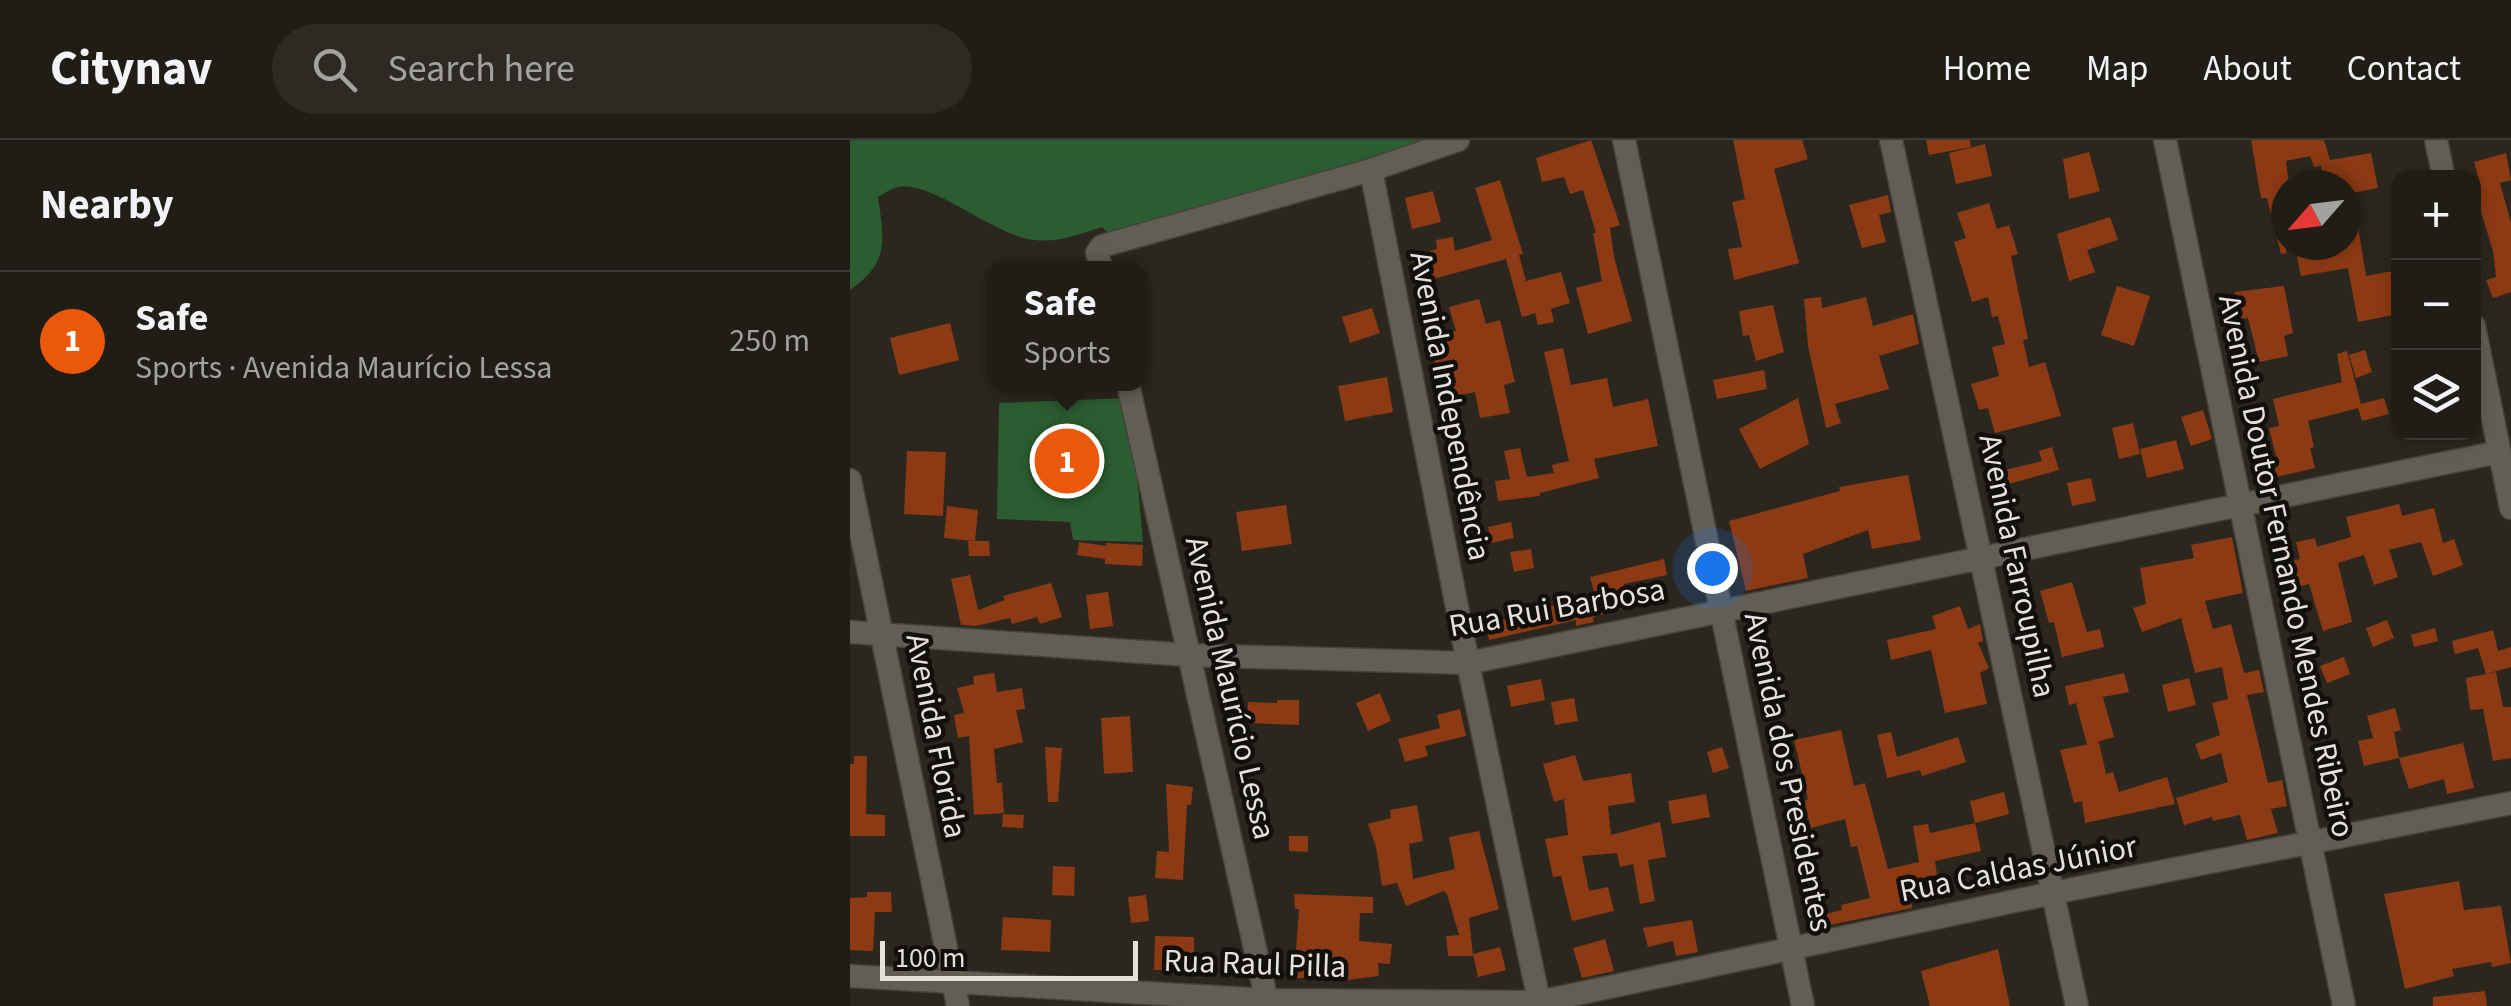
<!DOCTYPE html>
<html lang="en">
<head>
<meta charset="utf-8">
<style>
	body { margin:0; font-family:"Source Sans 3",sans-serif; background:#2d2a23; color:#f1f3f6 }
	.controls { position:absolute; right:30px; top:30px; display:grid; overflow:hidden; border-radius:20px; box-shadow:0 5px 15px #0003 }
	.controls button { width:90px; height:90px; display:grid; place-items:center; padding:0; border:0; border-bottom:2px solid #3d3b35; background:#201d16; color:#f1f3f6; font:50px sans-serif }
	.compass { position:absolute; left:1421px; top:30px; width:90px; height:90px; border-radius:50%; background:#201d16; box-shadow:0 5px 15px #0003; rotate:242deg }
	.scale { position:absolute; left:30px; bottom:25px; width:258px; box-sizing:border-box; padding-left:10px; border:5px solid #e5e2dc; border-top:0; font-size:28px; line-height:35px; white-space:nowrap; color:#e5e2dc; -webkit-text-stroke:8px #12100c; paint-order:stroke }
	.you { position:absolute; left:862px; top:428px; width:35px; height:35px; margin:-25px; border:8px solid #fff; border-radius:50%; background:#1a73e8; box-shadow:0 0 0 15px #1a73e833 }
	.badge { display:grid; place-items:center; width:65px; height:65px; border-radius:50%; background:#ea580c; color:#fff; font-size:32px; font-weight:700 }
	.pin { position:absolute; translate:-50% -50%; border:5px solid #fff; box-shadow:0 2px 10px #0006 }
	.popup { position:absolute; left:137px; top:121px; width:160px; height:130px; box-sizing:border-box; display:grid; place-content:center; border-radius:20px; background:#201d16; filter:drop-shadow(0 2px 8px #0005); font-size:32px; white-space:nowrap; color:#a2a2a1 }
	.popup b { font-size:38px; color:#f1f3f6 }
	.popup::after { content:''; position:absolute; left:50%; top:100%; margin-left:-20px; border:20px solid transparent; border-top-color:#201d16 }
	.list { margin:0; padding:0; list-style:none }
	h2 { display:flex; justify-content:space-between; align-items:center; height:130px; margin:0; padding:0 40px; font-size:42px }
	h2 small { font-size:32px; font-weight:400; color:#a2a2a1 }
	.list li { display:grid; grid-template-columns:65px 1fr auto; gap:30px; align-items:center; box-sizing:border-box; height:140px; padding:0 40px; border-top:2px solid #3d3b35 }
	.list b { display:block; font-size:38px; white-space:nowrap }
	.list p { margin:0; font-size:32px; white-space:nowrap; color:#a2a2a1 }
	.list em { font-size:32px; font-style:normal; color:#a2a2a1 }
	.icon { flex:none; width:55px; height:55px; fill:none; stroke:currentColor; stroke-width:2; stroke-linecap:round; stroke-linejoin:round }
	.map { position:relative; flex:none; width:1661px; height:866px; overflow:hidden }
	header { display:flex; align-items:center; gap:60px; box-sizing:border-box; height:140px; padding:0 50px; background:#201d16; border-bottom:2px solid #3d3b35 }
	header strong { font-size:48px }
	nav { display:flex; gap:55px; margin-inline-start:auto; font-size:35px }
	.search { width:700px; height:90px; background:#2d2a23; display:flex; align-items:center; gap:25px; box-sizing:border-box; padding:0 35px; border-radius:55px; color:#a2a2a1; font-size:38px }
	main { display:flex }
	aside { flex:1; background:#201d16 }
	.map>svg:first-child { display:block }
</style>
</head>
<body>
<header>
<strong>Citynav</strong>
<div class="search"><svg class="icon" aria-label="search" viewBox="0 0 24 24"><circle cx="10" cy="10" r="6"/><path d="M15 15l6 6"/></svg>Search here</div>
<nav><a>Home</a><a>Map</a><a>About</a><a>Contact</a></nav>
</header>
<main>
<aside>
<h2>Nearby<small></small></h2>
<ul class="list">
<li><span class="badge">1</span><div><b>Safe</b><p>Sports · Avenida Maurício Lessa</p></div><em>250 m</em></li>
</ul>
</aside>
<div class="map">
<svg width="1661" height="866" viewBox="0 0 1661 866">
	<rect width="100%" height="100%" fill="#2b271e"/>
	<path fill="#2b5d30" d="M0 0H581L264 99 252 87C230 94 208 103 184 100 143 95 83 41 49 47 41 48 35 53 28 57 34 101 40 122 0 150Z
		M280 258 293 402 223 400 220 382 147 379 149 263Z"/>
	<path fill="#8c3a13" d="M741 0 770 85 760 88 764 117 782 181 738 194 726 148 752 141 743 93H746L733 50 720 54 714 37 692 42 686 18Z
		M883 0H952L958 19 924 29 949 123 884 140 878 109 892 107 882 62 895 59Z
		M1076 0H1120L1121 7 1079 15Z
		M1401 0H1474L1480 20 1521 13 1528 48 1496 54V45H1474L1471 26 1464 27 1460 16 1436 21 1439 45H1436V113L1431 114 1417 58H1411Z
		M1135 4 1142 36 1106 44 1099 13Z
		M1239 12 1250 51 1219 59 1213 19Z
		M1656 13 1661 40 1650 43 1661 83V152L1643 158 1636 140 1646 137 1643 111 1624 49 1631 46 1624 22Z
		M650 40 673 114 669 115 676 141 711 132 720 163 701 169 704 182 688 185 685 173 672 177 656 119 569 143 561 118 587 109 586 100 603 97 605 111 642 100 625 48Z
		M583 51 591 82 562 89 555 58Z
		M1038 55 1041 72 1029 75 1036 102 1012 108 999 65Z
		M1504 62 1516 136 1548 130V174L1508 182 1498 128 1451 136 1445 107 1496 105V63Z
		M1139 63 1147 89 1159 85 1168 114 1161 116 1178 199 1173 200 1179 227 1195 222 1211 276 1145 293 1138 268 1129 270 1121 244 1149 236 1142 207 1155 204 1148 176 1142 177 1138 157 1122 162 1104 102 1116 98 1107 73Z
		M1260 77 1268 100 1237 110 1245 132 1219 141 1207 94Z
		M1267 146 1300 156 1284 206 1251 195Z
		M1434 146 1443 193 1434 196 1438 216 1409 222 1398 178 1389 179 1385 152Z
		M971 157 972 168 1016 157 1023 186 1063 174 1069 204 1029 216 1039 249 985 264 991 283 976 288 958 206 954 159Z
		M629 159 636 184 650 180 665 242 654 245 660 273 630 278 625 252 594 259 579 197 606 191 599 167Z
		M923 165 934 212 906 221 899 195 893 196 889 171Z
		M522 168 530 193 500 203 492 177Z
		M100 183 109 220 49 235 40 198Z
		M713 208 721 245 757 238 763 267 798 259 808 306 744 319 749 338 690 353V356L648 361 645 341 660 339 654 311 670 308 677 337 704 333 702 325 719 321 694 212Z
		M1515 210 1522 232 1506 238 1499 215Z
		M1497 211 1511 264 1534 258 1539 274 1512 281 1508 268 1458 281 1464 307 1460 308 1465 328 1426 337 1422 317 1426 316 1419 288 1429 286 1423 259 1492 242 1487 214Z
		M914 230 917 249 867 259 863 240Z
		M537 237 543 272 495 281 488 246Z
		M948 258 959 304 910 329 889 289Z
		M1353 270 1362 299 1341 306 1331 277Z
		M1283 283 1290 314 1269 319 1262 288Z
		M1326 300 1334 329 1297 338 1290 309Z
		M1202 307 1209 330 1159 344 1155 330 1192 321 1189 311Z
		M57 311 96 312 93 376 54 374Z
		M1058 335 1071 400 1022 409 1018 390 953 414 958 438 896 451 879 381 990 351 989 347Z
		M1241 338 1246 361 1222 366 1217 343Z
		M1549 364 1552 376 1584 368 1593 403 1604 399 1613 425 1583 436 1571 402 1539 410 1548 437 1524 445 1514 415 1488 423 1502 482 1473 491 1459 444 1440 449 1434 423 1450 419 1446 402 1465 398 1467 407 1501 397 1496 377Z
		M436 365 442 404 392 411 386 372Z
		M97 366 128 370 125 401 94 398Z
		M661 382 664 398 641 403 638 387Z
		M1382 397 1393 453 1355 461 1363 489 1381 484 1394 533 1409 530 1414 552 1397 555 1418 643 1432 640 1437 666 1421 669 1428 693 1397 700 1390 675 1363 681 1362 677 1334 685 1326 658 1378 642 1371 613 1351 620 1345 604 1370 595 1362 563 1378 559 1372 527 1345 533 1331 478 1292 492 1283 468 1296 464 1290 428 1344 418 1341 405Z
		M118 401H139L140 416H119Z
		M229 402 256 406V403L293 405 292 426 255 424V419L227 415Z
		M681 409 684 428 664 432 660 412Z
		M814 419 817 435 774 444 778 459 783 458 784 465 743 477 744 482 726 486V480L639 500 636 483 682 474 681 471 716 462H747L740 437Z
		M120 435 128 470 155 460 153 456 201 443 212 477 190 484 187 477 162 484 160 478 126 486 111 485 101 439Z
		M1222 442 1237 492 1250 489 1254 507 1212 517 1204 482 1199 483 1190 451Z
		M258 452 263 486 240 489 236 455Z
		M1110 466 1118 489 1130 484 1133 501 1128 503 1139 528 1130 533 1137 564 1095 573 1081 510 1041 520 1037 500 1086 489 1082 476Z
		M1537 480 1544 498 1523 507 1516 488Z
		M1585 488 1588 501 1564 507 1561 495Z
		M1643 490 1648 511 1661 507V527L1636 534 1628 508 1605 514 1602 501Z
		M1494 517 1500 534 1477 543 1470 526Z
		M1646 532 1653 567H1661V618L1643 621 1633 569 1620 570 1616 538Z
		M144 533 147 552 172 548 175 569 166 570 173 602 144 609 147 643H152L154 673 124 675 119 596 108 598 104 575 114 573 107 548 124 544 123 536Z
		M1274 533 1279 552 1253 557 1264 597 1237 605 1226 563 1219 565 1215 546Z
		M1339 538 1346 565 1318 572 1312 545Z
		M691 539 695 560 661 567 657 546Z
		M530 553 541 581 518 591 506 563Z
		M724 558 728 581 705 585 701 562Z
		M427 560H449V585L397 583 398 562 427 563Z
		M1545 568 1551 590 1544 592 1549 618 1514 626 1508 601 1523 598 1517 576Z
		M610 569 616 596 575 606 578 616 555 622 548 599 590 588 587 575Z
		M280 576 283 632 254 634 251 578Z
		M991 590 1004 646 1015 643 1038 729 1069 722 1063 686 1078 684 1080 693 1125 683 1131 711 1085 721 1087 735 1058 741 1062 768 970 787 967 776 992 770 991 765 1020 758 1007 706 1001 707 995 679 961 688 954 661 958 659 944 600Z
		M1041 592 1047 617 1108 597 1116 622 1072 636 1070 630 1037 638 1027 595Z
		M1249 602 1256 634 1263 632 1269 652 1317 637 1325 664 1235 683 1232 661 1224 663 1210 610Z
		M1613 603 1624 648 1597 654 1594 639 1559 649 1549 618Z
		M195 607 212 608 208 662H198Z
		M872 607 879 628 863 633 857 612Z
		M725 615 733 641 781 633 785 662 758 666 761 695 810 682 816 717 798 720 805 761 790 764 783 724 770 727 767 713 732 716 739 751 758 747 764 771 722 781 711 736 703 737 695 699 718 695 714 659 704 662 693 624Z
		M4 616H17L16 674 35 675V696H0V624H4Z
		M316 644 343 647 341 665H337L333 740 305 738 307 711 319 712Z
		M1154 652 1159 674 1125 683 1120 661Z
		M856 654 860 677 822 684 818 661Z
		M567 665 573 701 559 704 563 739 605 729 599 697 629 691 649 769 619 778 623 816H598L596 796 609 795 597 754 594 751 556 766 547 743 532 746 526 707 518 684 541 678 540 670Z
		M153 674 174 675 173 688 152 687Z
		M439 696H458V712L439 711Z
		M203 726 225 727 224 756 202 755Z
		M1609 741 1614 770 1651 766 1661 823 1642 827 1641 822 1602 829 1604 836 1555 849 1534 754Z
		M17 752H41L42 772H25L23 811 0 810V758L17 757Z
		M444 754 523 757V773H510L509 801 542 804 540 824 528 823 529 836 497 840V820L469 818 468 838H444L449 769H445Z
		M296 755 299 781 281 783 278 757Z
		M153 777 201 780 200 812 151 810Z
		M842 780 848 812 826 816 823 801 798 807 793 788Z
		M305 796 344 797V830H304Z
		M755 799 764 831 732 838 723 808Z
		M650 807 656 830 628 837 623 814Z
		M1148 809 1160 866H1080L1071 831Z
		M1635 851 1637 866H1583V857Z"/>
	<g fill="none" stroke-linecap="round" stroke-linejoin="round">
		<g stroke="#45423b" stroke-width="25">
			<path id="minor" d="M774 0 953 866
				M1041 0 1227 866
				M1315 0 1494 866
				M1586 0 1594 38
				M521 30 618 523 690 866
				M251 128 247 113 252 106 521 30 608 0
				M1624 186 1661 368
				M278 244 418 866
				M0 340 108 866
				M0 492 338 515 618 523 1649 312
				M0 836 417 860 689 862 1203 753 1661 663"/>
		</g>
		<use href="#minor" stroke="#625e54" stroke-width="22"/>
	</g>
	<g text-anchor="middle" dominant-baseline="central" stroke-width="9" stroke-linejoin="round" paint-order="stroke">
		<g font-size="32" fill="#e5e2dc" stroke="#12100c">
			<text transform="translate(600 266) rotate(79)">Avenida Independência</text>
			<text transform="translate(1167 426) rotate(78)">Avenida Farroupilha</text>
			<text transform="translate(1436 426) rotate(78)">Avenida Doutor Fernando Mendes Ribeiro</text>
			<text transform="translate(707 468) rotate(-10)">Rua Rui Barbosa</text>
			<text transform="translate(380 548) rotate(77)">Avenida Maurício Lessa</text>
			<text transform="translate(86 596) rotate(79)">Avenida Florida</text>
			<text transform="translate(938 632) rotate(78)">Avenida dos Presidentes</text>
			<text transform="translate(1168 729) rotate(-11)">Rua Caldas Júnior</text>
			<text transform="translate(405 824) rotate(2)">Rua Raul Pilla</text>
		</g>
	</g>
</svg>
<div class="controls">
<button>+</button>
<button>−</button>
<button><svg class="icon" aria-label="layers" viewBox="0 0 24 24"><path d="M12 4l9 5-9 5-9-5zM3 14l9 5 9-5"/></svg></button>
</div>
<svg class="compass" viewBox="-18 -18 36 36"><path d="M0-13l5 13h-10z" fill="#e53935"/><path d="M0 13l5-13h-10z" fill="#a2a2a1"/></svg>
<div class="scale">100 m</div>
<div class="you"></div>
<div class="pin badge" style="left:217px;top:321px">1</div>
<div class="popup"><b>Safe</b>Sports</div>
</div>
</main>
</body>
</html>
